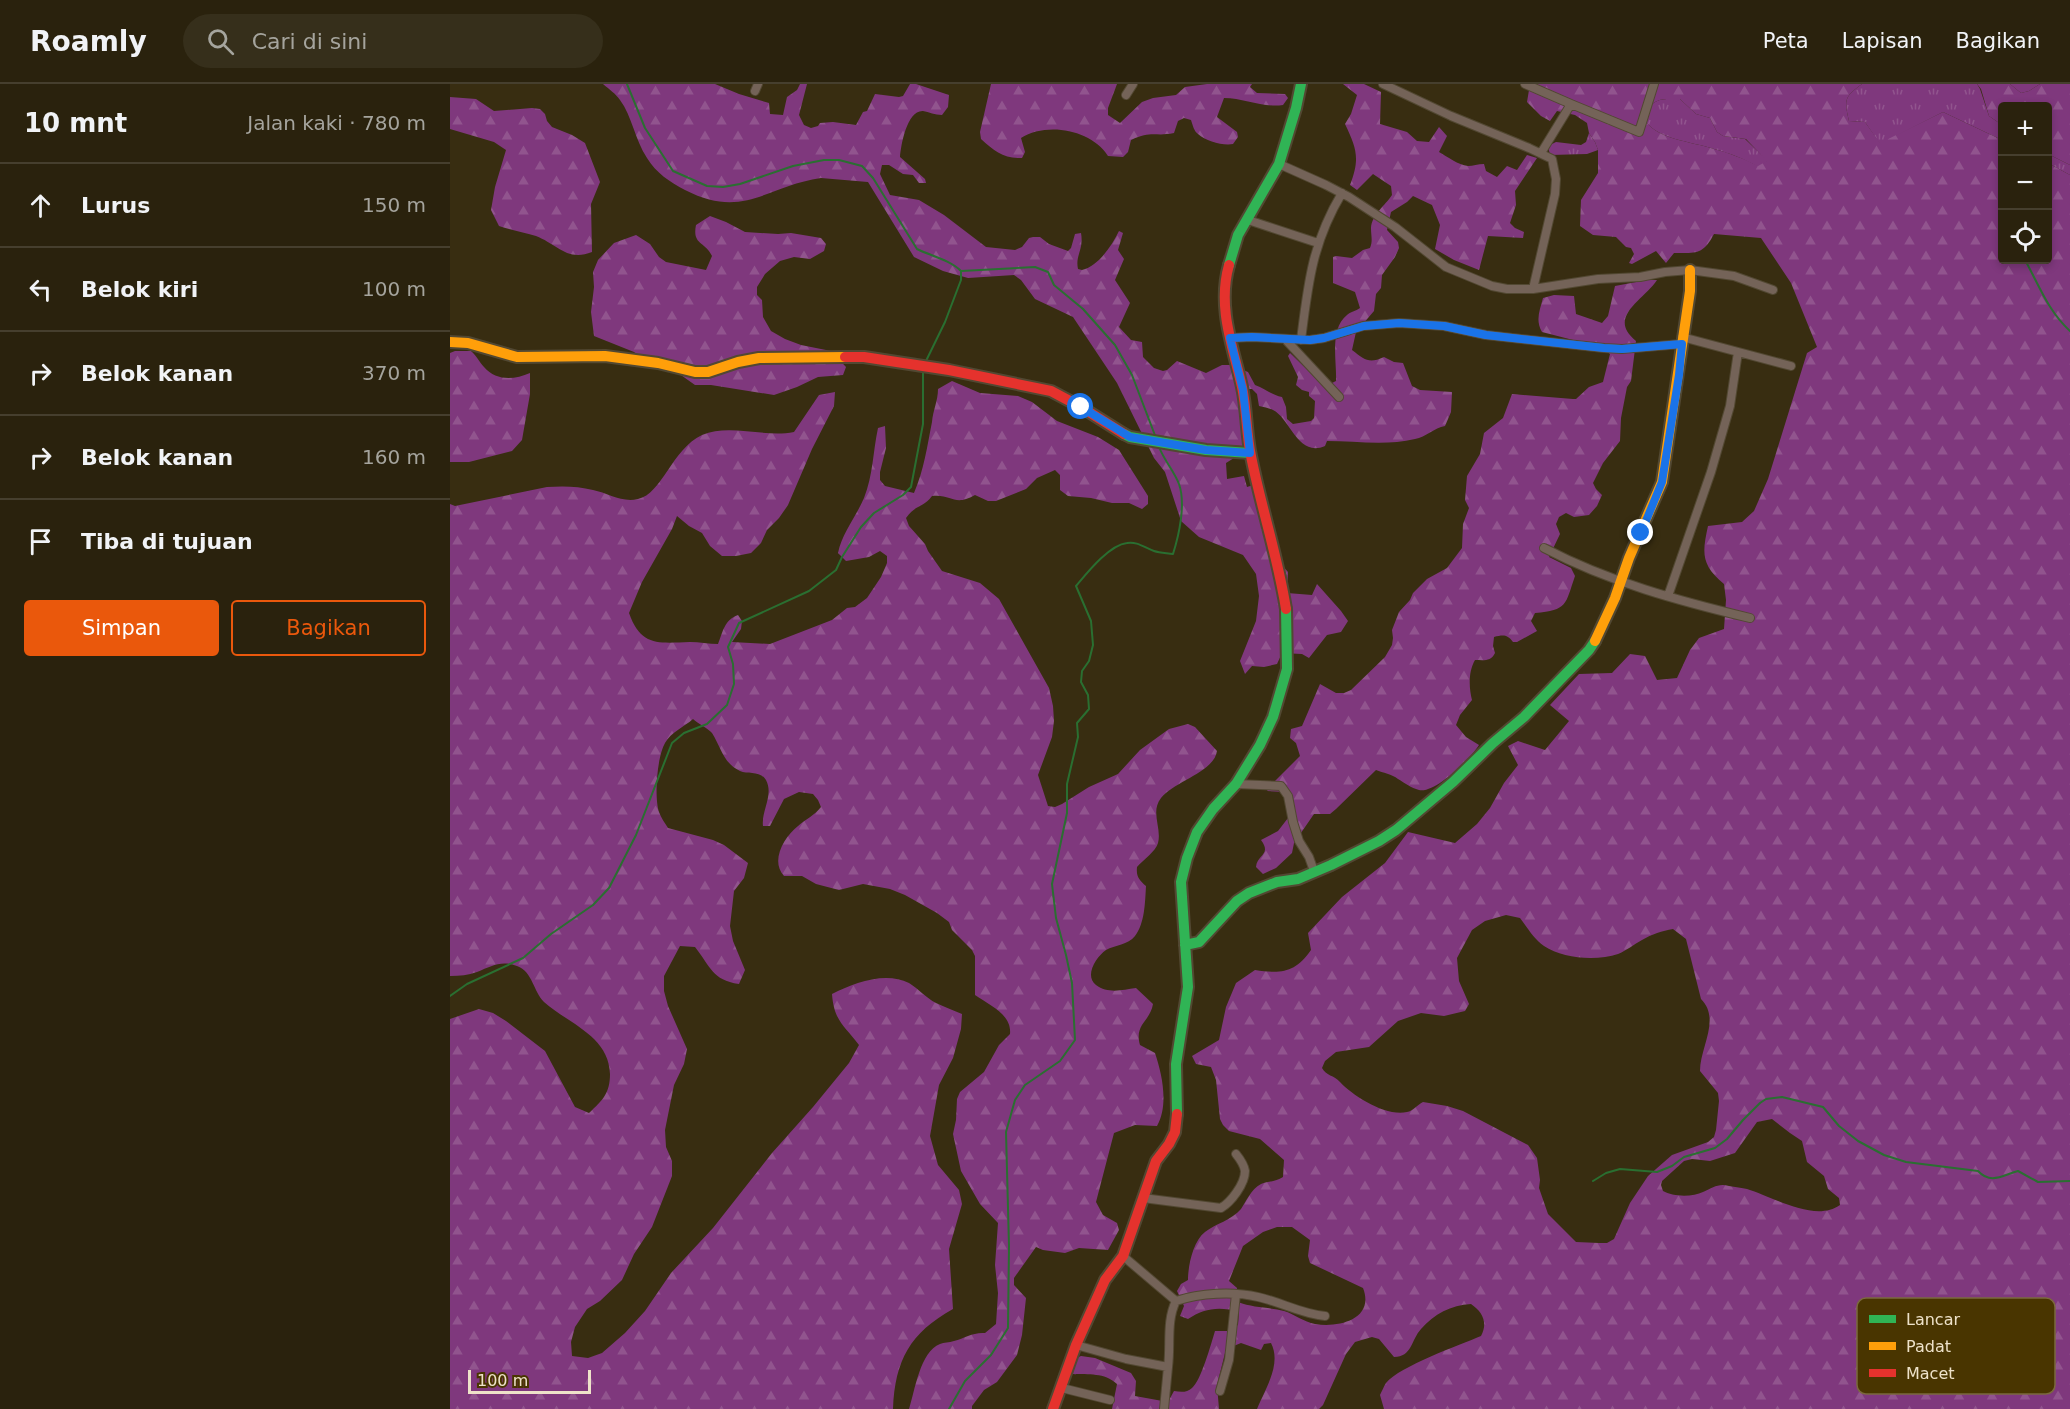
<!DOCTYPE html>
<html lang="id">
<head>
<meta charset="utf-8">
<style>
	body { margin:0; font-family:"DejaVu Sans",sans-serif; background:#362f1b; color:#f1f3f6 }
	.controls { position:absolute; right:18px; top:18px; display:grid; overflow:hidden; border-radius:6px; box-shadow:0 3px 9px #0003 }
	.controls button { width:54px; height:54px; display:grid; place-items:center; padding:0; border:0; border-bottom:2px solid #463f2e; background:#2a220d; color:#f1f3f6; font:30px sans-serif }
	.scale { position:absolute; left:18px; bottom:15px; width:123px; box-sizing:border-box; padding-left:6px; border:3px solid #eee2c9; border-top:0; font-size:16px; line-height:21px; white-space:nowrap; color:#eee2c9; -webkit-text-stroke:4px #493500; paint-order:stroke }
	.stop { position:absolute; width:18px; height:18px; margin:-14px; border:4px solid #1a73e8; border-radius:50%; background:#fff }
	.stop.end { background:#1a73e8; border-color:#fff; box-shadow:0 2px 6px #0008 }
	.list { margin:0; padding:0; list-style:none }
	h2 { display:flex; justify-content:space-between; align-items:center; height:78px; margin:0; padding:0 24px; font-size:26px }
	h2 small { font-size:20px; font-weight:400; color:#a5a49d }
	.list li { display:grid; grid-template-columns:39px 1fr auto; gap:18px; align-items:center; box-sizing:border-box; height:84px; padding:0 24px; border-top:2px solid #463f2e }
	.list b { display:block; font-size:22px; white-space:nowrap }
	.list em { font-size:20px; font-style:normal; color:#a5a49d }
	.actions { display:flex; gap:12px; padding:18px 24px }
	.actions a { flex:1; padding:14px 0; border:2px solid #ea580c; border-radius:6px; text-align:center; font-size:21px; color:#ea580c }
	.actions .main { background:#ea580c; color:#fff }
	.icon { flex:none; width:33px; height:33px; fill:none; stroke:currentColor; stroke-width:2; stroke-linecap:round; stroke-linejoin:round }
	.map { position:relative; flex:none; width:1620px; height:1325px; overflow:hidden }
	header { display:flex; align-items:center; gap:36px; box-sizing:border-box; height:84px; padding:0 30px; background:#2a220d; border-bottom:2px solid #463f2e }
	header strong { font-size:28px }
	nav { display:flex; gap:33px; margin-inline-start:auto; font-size:21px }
	.search { width:420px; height:54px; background:#362f1b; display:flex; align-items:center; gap:15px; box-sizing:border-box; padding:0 21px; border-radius:33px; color:#a5a49d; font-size:22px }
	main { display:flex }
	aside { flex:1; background:#2a220d }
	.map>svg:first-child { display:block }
</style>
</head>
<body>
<header>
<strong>Roamly</strong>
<div class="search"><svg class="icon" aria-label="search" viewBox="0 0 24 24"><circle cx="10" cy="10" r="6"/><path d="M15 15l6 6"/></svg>Cari di sini</div>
<nav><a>Peta</a><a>Lapisan</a><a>Bagikan</a></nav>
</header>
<main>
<aside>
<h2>10 mnt<small>Jalan kaki · 780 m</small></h2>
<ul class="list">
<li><svg class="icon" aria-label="ahead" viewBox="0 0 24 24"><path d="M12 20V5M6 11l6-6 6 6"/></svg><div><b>Lurus</b></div><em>150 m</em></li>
<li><svg class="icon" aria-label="left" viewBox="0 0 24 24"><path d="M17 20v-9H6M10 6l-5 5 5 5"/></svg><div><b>Belok kiri</b></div><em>100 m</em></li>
<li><svg class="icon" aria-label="right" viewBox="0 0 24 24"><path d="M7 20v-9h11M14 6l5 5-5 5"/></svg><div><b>Belok kanan</b></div><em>370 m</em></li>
<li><svg class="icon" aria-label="right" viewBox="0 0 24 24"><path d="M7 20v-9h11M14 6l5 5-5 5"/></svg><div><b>Belok kanan</b></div><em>160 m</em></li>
<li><svg class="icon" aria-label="arrive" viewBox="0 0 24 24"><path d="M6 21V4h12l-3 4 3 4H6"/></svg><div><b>Tiba di tujuan</b></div></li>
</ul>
<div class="actions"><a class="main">Simpan</a><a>Bagikan</a></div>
</aside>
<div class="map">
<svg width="1620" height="1325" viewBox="0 0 1620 1325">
	<defs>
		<pattern id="grass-tufts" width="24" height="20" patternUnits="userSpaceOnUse" patternTransform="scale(1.5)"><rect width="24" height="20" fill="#7f387d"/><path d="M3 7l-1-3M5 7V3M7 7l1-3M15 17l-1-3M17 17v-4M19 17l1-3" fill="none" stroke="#91548e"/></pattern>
		<pattern id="forest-firs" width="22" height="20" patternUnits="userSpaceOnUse" patternTransform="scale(1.5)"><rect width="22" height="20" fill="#7f387d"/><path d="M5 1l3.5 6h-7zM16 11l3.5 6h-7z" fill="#91548e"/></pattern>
	</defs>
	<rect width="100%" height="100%" fill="#382d11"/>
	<path fill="url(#grass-tufts)" d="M1412 0H1527L1530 5 1539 32 1552 41V56L1493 28 1430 60 1415 38 1399 37C1394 16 1394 13 1412 0Z
		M1560 0H1590L1579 7 1571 9Z
		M1230 15 1246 30 1260 34 1267 48 1273 52 1295 55 1318 77 1308 83C1295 75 1279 69 1264 65 1245 58 1201 55 1194 33 1203 13 1211 15 1230 15Z
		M1139 49 1145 58 1148 66 1137 70 1100 71 1098 62 1106 58 1131 61 1136 58Z
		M1598 70 1620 81V91L1598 79Z"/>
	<path fill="url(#forest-firs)" fill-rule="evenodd" d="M153 0H265L289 10 319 19 320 30 333 31 337 13 347 6 350 0H357L349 31 354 41 361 44 368 42 370 39 383 38 406 41 413 28 417 27 425 10 449 13 453 12 460 0H466L499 11 498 23 492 31C485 31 479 28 473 27 457 26 451 61 450 73L475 95 476 99H469L463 91 453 90 439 81H432L430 90 440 111 469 116 494 131 536 163 565 166 572 163 579 154 583 153H590L599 160 618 167 621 164 625 150 631 149C634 166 625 171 628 185L632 186C649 182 662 161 669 147L673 149 668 166 674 175 665 196 680 219 669 243 681 256 692 258 693 273 704 284 713 287 717 286 727 277 756 289 772 281H780L798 288 805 301C816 305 821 311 832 313L836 323 837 335 843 340 861 337 864 334 865 317 859 312V308L852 306 846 301 848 293 838 272 840 269 870 298 882 299 886 297C887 278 879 245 897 231 900 228 906 227 910 224L905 208 883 199V173L886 172 902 174 913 166 920 164C923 157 921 152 921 144 922 130 935 122 942 111L941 102 923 90 907 106 900 101C910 75 907 65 895 40L901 30 907 11 893 0H914L931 8 930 40 957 48 967 57 979 58 989 43 997 52 989 68C998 73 1008 81 1018 82 1023 82 1028 80 1034 80L1036 87 1047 93 1057 82 1067 86 1077 71 1087 74 1065 107 1066 121 1060 139 1065 144 1074 148 1073 154 1038 152 1029 186 1004 176 985 165 990 141 982 121 963 112 957 118 941 128 937 146 948 158 949 164 945 173 932 191 931 204 926 210 924 227 906 248 902 266C915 276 919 280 934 273L944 278 953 279 962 302 970 306 1002 308 1001 328 995 342C984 344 976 353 965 355 936 362 906 357 877 357L875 362C848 374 840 334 823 326 819 324 814 323 809 322L807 310 802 305H797L803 364 789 363 784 374 776 379 777 395 794 392 797 403 813 398 830 479 838 488 837 509 862 511 867 500 891 527 898 537 891 548 877 551 859 574 852 570 832 569 827 580 814 583 802 582 795 590 790 577 806 537 809 512 806 490 793 471 749 453 731 437 715 388 704 374 667 299 623 233 585 215 571 196 564 191 518 194 493 187 464 173 418 98 371 94C316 102 294 136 235 106 220 98 206 89 197 74 185 56 182 32 170 16 166 10 159 5 153 0Z
		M541 0H667L658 24V31L670 39 692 18 703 14 726 11 735 3 757 0H802L800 3 807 9 835 10 838 14 833 21C813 24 794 14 774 14L767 33 787 48 788 53 783 60C773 62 756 57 748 50 744 47 743 42 741 36L734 34 728 37 724 49C705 53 702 46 681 56L678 68 673 73 658 72C641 45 596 38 571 54L575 68 572 74C554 75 544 67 531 55L530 48Z
		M1080 0H1412C1394 13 1394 16 1399 37L1415 38 1430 59 1493 28 1552 56V176H1598V79L1620 91V1325H934L930 1311C932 1307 934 1302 936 1299 950 1282 1010 1261 1031 1252 1038 1239 1033 1228 1021 1220 1001 1221 984 1230 971 1245 961 1256 962 1273 944 1273L929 1255 922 1253 905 1258 896 1270 873 1321 869 1325H807C815 1305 832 1280 821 1259L814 1260 811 1266 791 1259 776 1265 767 1301 769 1325H662L667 1300C654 1288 639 1291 623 1290L624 1275 631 1272 645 1274 681 1289 686 1297 685 1312 718 1318 724 1307C730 1308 737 1309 742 1304 751 1297 761 1260 765 1247H777L788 1241 789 1228C770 1222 754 1224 738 1235L730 1232 734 1222 727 1207 731 1200 738 1196C738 1182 743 1157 755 1148 765 1140 782 1136 791 1125 796 1118 801 1105 811 1100 818 1097 826 1098 833 1093L834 1076 810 1055 779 1047 773 1041 770 1035 766 996 761 983 746 980 742 972 769 956 776 923 786 899 805 886C831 890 845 889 861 866L858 849 892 813 935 779 958 748 1005 759 1027 740 1040 724 1054 699 1068 681 1058 662 1068 657 1095 666 1119 637 1100 621 1129 590 1162 589 1180 570 1195 572 1207 596 1227 594 1240 566 1249 554 1274 545 1276 516 1274 500C1251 481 1252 469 1258 442L1292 438 1304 427 1318 395 1357 269 1367 263 1341 199 1311 154 1264 150C1253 171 1246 169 1224 169L1216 179 1206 167 1182 180 1179 179 1184 170 1181 164 1176 163 1166 153 1143 151 1130 142 1131 116 1148 89V66L1145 58 1139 49 1137 39 1125 31 1107 27 1100 37 1091 32 1077 18ZM1230 15 1246 30 1260 34 1267 48 1273 52 1296 55 1317 77 1308 82C1295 75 1279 69 1264 65 1245 58 1201 55 1194 33 1203 13 1211 15 1230 15ZM1056 831 1070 834C1077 843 1084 855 1094 862 1113 875 1147 877 1168 870 1176 867 1184 860 1192 856 1202 850 1212 847 1223 845L1236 855 1251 915C1271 935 1250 963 1250 987L1268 1009 1269 1017 1266 1046 1264 1053 1258 1058 1222 1071 1198 1092 1180 1119 1164 1155 1157 1159H1149L1126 1158 1098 1130 1089 1104 1090 1096 1087 1074 1078 1061 1013 1027 997 1022 973 1018C967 1021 963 1027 957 1028 936 1033 903 1012 890 998 884 991 876 992 872 984L875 977 886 968 919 963 948 937 971 929 994 932 1015 927 1019 920 1009 897 1007 874 1022 846 1035 837ZM1322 1035 1340 1049 1352 1057 1357 1078 1374 1092 1378 1105 1389 1114 1390 1121C1365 1139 1323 1113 1297 1105 1292 1104 1285 1103 1279 1102 1268 1099 1263 1104 1253 1108 1243 1113 1223 1113 1213 1107L1211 1101 1212 1097 1234 1077 1242 1075 1260 1077 1285 1069 1307 1038ZM827 1143H842L860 1156 858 1172 860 1179 913 1204C925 1235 889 1244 865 1240 854 1238 844 1230 834 1227 819 1223 803 1224 788 1218L787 1204 779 1197 793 1162 813 1148Z
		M1527 0H1560L1571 9 1579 7 1590 0H1620V81L1598 70V22H1552V41L1539 32 1531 5Z
		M0 13 26 15 44 27 82 24 90 25 95 30 97 37 102 43 122 51 135 59 150 98 141 120 142 168C117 178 107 160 86 152 73 148 61 146 49 142L41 126 45 103 56 66 44 58 0 45Z
		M260 132 276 138 295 148 328 150 341 149 371 154 376 160 374 167 360 175 344 173 330 177 315 190 307 203V211L312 216 313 233 321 247 335 255 351 261 381 267 396 283 393 291 368 293 347 303 324 311 261 301H245L228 289 204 283 184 268 144 252 141 228 144 203 143 188 148 176 164 159 186 151 200 160 209 173 216 178 256 186 262 172C255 157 242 161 246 141Z
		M1197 196H1207C1194 216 1156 233 1186 257L1181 297 1177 303 1171 334 1170 357 1153 379 1143 399 1146 405 1152 411 1147 422 1139 431 1124 433 1116 429 1109 433 1106 440 1110 450 1099 473 1121 484 1125 492C1115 521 1118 526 1085 529L1081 537 1087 547 1067 558H1063C1057 550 1053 551 1044 553L1043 562 1045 569C1041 578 1033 576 1025 576 1018 588 1019 604 1022 616L1010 631 1006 641 1016 653 1029 661C1021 674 985 710 969 706 961 704 955 699 948 695 942 690 933 689 926 686L886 725 880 730H864L844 759 842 769 826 784 813 790 806 783C807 770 822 771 811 756L828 747 838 734 835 708 817 707 825 697 850 672 846 659 840 654 841 645 852 642 870 600 886 609H894L901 606 935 573 942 561 943 554 942 546 949 528 960 516 963 509 977 495 997 484 1012 464 1013 440 1019 424 1015 416 1017 392 1030 370 1034 349 1053 334 1062 310 1123 315H1126L1139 303 1153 298 1160 270 1148 261 1127 257 1092 248C1085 236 1090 226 1093 214L1104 211 1124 212 1126 230 1152 239 1158 232 1165 202Z
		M5 267H21C27 272 29 278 34 283 46 297 64 296 80 289V310L72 356 62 367 19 378H0V269Z
		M502 297 530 309 568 312 582 318 607 337 648 353 669 366 698 412V420L692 425 679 419H662L641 414 618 412 610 406V391L605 386 587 394 576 405 546 417H538L525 411C504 423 503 410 482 412 473 424 466 420 456 434L459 442 475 460 478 467 492 487 530 499 549 515 599 604 603 622 604 637 602 653 588 691 598 722 605 723 612 720 639 703 668 690 690 666 719 645 738 640 745 643 767 667C764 688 725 697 711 714 700 728 712 744 708 759 706 767 693 776 687 783 686 792 689 796 696 802 695 818 695 839 685 852 678 861 665 861 656 866 646 873 634 892 646 901 658 910 672 906 686 904L703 920C700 938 684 940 690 961L705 969C712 990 719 1021 707 1042L685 1041 664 1049 646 1118 653 1131 667 1139 669 1146 658 1166 629 1164 615 1169 593 1166 586 1163 564 1194V1201L576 1214 572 1251 567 1271 547 1298 534 1306 522 1322V1325H459C465 1306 470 1268 490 1260 494 1258 499 1259 504 1257 515 1254 523 1248 535 1249L546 1240 548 1209 545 1181 548 1139 530 1120 511 1087 503 1050 506 1036 507 1015 510 1008 534 988 549 961 560 950C562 930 539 921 525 911V872L522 866 502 846 499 838 487 829 455 811 440 805 413 800 389 806 366 800 352 792H334C320 777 334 753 348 742 356 735 364 732 371 723L368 716 363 710 349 708 334 715 320 742H313C311 727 324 711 316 696 310 686 298 691 290 687 273 679 271 663 262 649 258 644 248 640 243 635 234 643 221 648 215 659 207 673 204 713 209 728 211 734 215 739 218 744L263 756 274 761 298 779 294 794 284 807 280 842 283 857 295 886 289 900C262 896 261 883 245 863L230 862 214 892V907L218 922 237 965 234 980 224 1001 215 1046 216 1063 222 1077V1092L202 1143 184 1170 172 1196 150 1217 137 1225 125 1243 121 1258 122 1272 138 1274 152 1269 175 1249 195 1227 221 1189 263 1144 322 1069 363 1023 399 979 409 961C394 941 384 937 382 910 404 899 435 887 459 899 469 905 476 914 486 919 494 923 503 926 512 930L511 945 503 974 489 1001 480 1052 488 1081 509 1106 512 1120 499 1165 503 1225C460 1249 445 1276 443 1325H0V935L29 925 43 929 56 937 95 967 125 1023 139 1029C153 1016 160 1009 160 990 159 952 119 940 94 918 83 907 83 888 67 882 51 876 42 882 27 888 18 891 10 892 0 892V420L5 422 97 403C112 402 128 402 143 406 158 409 172 419 188 415 212 410 222 365 252 351 280 339 314 354 344 348L369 311 385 308 384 322 362 365 338 421 329 434 317 446 311 459 301 469 286 472H272L260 462 252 449 239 442 227 432 222 445 192 498 179 529C191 563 209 559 240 558 249 558 259 560 268 560 273 548 274 536 288 531L292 537 291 545 282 558 320 560 382 536 397 524 405 523 417 514 431 493 437 479V472L430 467 419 473 396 477 388 469C392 449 406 433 414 414 423 392 423 367 428 344L435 342 436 364 430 388V396L435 402 464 409C474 386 477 363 482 338 483 326 488 317 488 305Z"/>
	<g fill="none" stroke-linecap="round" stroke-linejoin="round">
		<path stroke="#2a6f31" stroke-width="2" d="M177 0 195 44 223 87 257 102 273 103 290 100 343 82 374 76H389L412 82 423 94 467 165C481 172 500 176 511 187L585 183 598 188 604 201 633 225 665 261 682 291 706 354
			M1575 176C1589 201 1598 227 1620 247
			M475 279 495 238 511 196V187
			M0 912 17 900 73 874 101 850 143 821 159 804 186 751 222 659 234 649 257 640 277 621 284 600 283 580 278 563 289 539 359 507 386 486 392 473 411 443 424 429 453 411 461 403 473 340V287
			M1143 1097 1156 1089 1170 1085 1207 1088 1222 1082 1234 1073 1265 1064 1277 1055 1293 1036 1310 1019 1316 1015 1332 1013 1373 1023 1389 1042 1408 1057 1434 1071 1456 1078 1528 1087C1541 1101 1553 1091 1568 1087L1588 1098 1620 1097
			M499 1325 515 1297 541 1271 558 1244 559 1162 556 1048 565 1016 575 1001 610 977 625 956 622 899 616 871 606 834 602 800 617 729V700L628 653 627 639 639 625 638 611 631 598 632 587 639 577 643 561 641 537 626 502C637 489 659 461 677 459 687 457 695 464 704 467 710 469 717 469 723 470 729 451 736 420 729 400 724 387 714 376 709 363"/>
		<g stroke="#524832" stroke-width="10">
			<path id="street" d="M933 0 1001 32 1079 64 1102 75 1106 95 1105 110 1083 205
				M1075 0 1121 20 1091 69
				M305 7 308 0
				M676 11 683 0
				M1121 20 1189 48 1204 0
				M829 80 876 101 899 113 945 143 996 183 1042 202 1057 205H1083L1148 195 1190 193 1215 188 1240 186 1284 192 1323 206
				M798 136 868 159
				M1232 253 1341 282
				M780 254 802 253 860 256 874 254 913 242 949 239 994 242 1036 251 1154 264 1172 265 1231 260
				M835 255 889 313
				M851 256C858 200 862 159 892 109
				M1094 464C1159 498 1229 517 1300 534
				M1218 512 1261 388 1280 322 1288 268
				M786 700 831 702 838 712 843 738 849 757 859 773 864 787
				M693 1114 771 1124C781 1118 795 1100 795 1087 794 1080 790 1075 786 1070
				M673 1172 726 1217
				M626 1261 676 1275 718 1283C721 1261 716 1237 726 1217 750 1209 783 1207 808 1213 831 1218 851 1230 875 1232
				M612 1304 660 1316
				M770 1307 779 1276 786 1210
				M714 1325 718 1283"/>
		</g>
		<g stroke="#524832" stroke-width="14">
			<path id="fast" d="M779 181 788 151 829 80 846 24 851 0
				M674 350 680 353 756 366 800 369
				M735 861 749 858 787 817 799 809 827 798 848 795 881 781 929 757 946 746 1003 698 1043 659 1074 633 1139 566 1145 557
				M727 1030 726 980 738 903 731 798 737 774 747 748 763 725 786 700 810 661 823 633 837 585 836 525"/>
		</g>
		<g stroke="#524832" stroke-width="14">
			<path id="slow" d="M0 258 18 259 67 273 155 272 208 279 245 288H258L288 278 309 274 395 273
				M1145 557 1165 514 1179 474 1212 398 1240 207V186"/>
		</g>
		<g stroke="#524832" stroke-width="14">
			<path id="jam" d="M779 181C767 223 783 263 792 303 797 326 796 349 801 372 811 423 828 473 836 525
				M395 273H414L499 286 601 307 631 323 674 350
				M603 1325 626 1261 655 1196 673 1172 706 1077 719 1060 725 1048 727 1030"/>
		</g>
		<use href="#street" stroke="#746358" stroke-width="8"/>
		<use href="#fast" stroke="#30b455" stroke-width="10"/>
		<use href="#slow" stroke="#ff9f0a" stroke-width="10"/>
		<use href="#jam" stroke="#e5322d" stroke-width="10"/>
	</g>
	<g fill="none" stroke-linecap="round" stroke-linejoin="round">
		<path stroke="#1a73e8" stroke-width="8" d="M631 323 680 353 756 366 800 369 793 306 780 254 802 253 860 256 874 254 914 242 949 239 994 242 1036 251 1154 264 1172 265 1232 260 1229 291 1212 398 1191 449"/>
	</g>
	<rect x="1407" y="1214" width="198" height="96" rx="9" fill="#493500" stroke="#7b693c" stroke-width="1.5"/>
	<rect x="1419" y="1231" width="27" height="8" fill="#30b455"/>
	<rect x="1419" y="1258" width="27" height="8" fill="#ff9f0a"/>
	<rect x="1419" y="1285" width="27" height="8" fill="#e5322d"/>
	<g font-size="16" fill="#eee2c9">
		<text x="1456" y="1241">Lancar</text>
		<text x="1456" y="1268">Padat</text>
		<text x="1456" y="1295">Macet</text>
	</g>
</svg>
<div class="controls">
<button>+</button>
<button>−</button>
<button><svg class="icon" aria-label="locate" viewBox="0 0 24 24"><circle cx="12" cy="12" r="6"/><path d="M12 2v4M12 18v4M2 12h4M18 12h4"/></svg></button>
</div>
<div class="scale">100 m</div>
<div class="stop" style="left:631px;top:323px"></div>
<div class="stop end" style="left:1191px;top:449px"></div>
</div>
</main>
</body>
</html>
